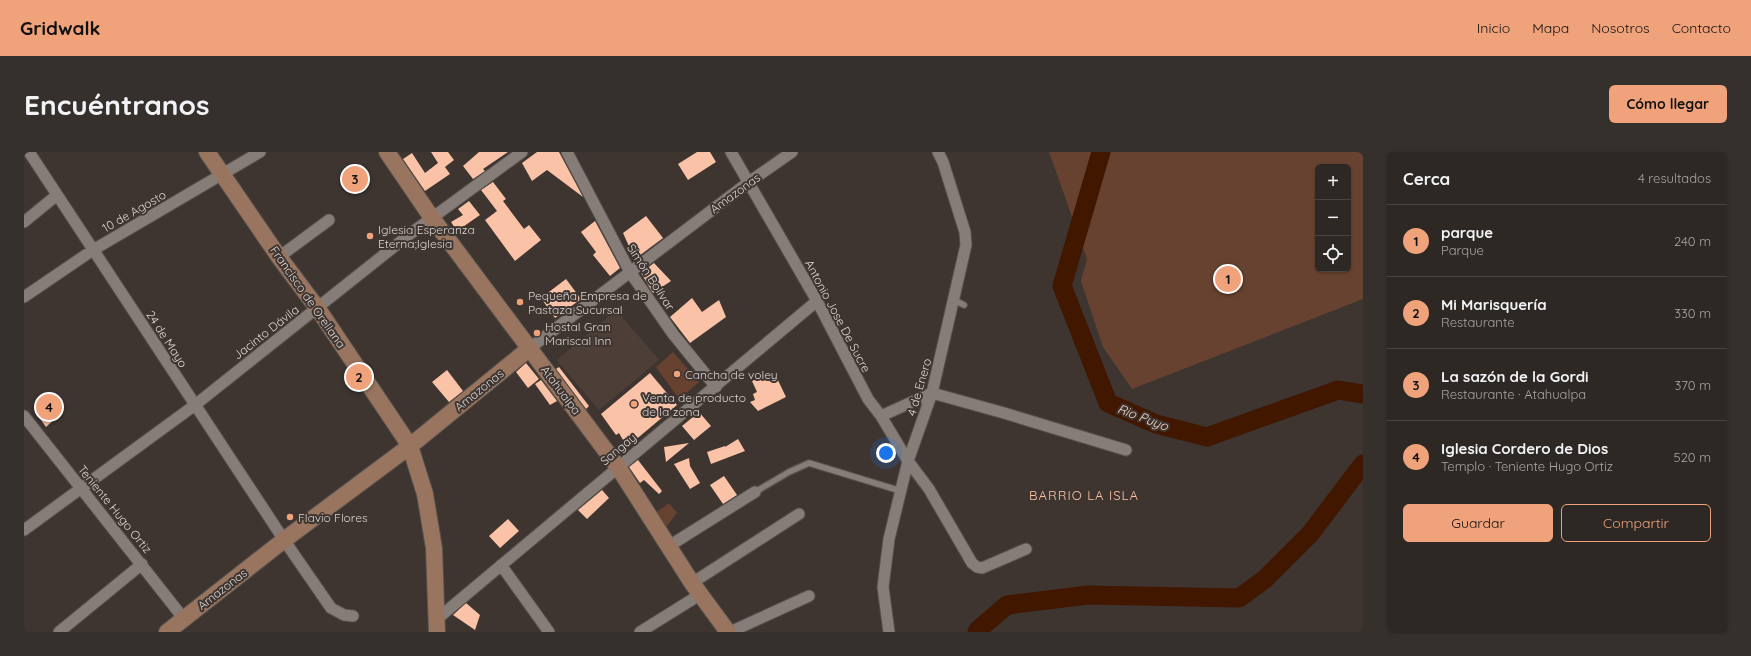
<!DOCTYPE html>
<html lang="es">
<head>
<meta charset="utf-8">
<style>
	body { margin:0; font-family:Quicksand,sans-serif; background:#36302d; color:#f1f3f6 }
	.controls { position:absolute; right:12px; top:12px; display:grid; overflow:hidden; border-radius:6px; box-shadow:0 1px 3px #0004 }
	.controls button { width:36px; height:36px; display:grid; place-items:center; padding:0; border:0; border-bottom:1px solid #494442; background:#2e2825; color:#f1f3f6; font:20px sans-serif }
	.you { position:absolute; left:862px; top:301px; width:14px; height:14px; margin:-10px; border:3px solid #fff; border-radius:50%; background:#1a73e8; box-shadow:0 0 0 6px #1a73e833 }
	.badge { display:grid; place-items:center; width:26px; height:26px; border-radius:50%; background:#f0a27a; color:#111; font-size:13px; font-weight:700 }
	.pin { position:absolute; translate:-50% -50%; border:2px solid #fff; box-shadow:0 1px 4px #0006 }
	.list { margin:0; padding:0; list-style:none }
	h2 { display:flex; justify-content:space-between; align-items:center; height:52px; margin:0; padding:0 16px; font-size:17px }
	h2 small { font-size:13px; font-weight:400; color:#a7a6a7 }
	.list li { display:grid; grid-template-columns:26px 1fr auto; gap:12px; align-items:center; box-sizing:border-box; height:72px; padding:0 16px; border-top:1px solid #494442 }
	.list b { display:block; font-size:15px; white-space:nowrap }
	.list p { margin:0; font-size:13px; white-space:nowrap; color:#a7a6a7 }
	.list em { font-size:13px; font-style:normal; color:#a7a6a7 }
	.actions { display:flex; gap:8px; padding:12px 16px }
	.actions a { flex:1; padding:9px 0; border:1px solid #f0a27a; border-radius:6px; text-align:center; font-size:14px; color:#f0a27a }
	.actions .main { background:#f0a27a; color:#111 }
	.icon { flex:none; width:22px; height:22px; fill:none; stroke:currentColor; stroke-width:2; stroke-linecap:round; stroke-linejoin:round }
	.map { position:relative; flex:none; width:1339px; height:480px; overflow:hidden; border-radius:6px }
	header { display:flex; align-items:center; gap:24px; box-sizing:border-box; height:56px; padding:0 20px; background:#f0a27a; color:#111 }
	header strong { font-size:19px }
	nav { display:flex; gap:22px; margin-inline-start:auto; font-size:14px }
	.intro { display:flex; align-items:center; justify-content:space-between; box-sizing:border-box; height:96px; padding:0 24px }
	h1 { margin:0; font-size:28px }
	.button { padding:10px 18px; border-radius:6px; background:#f0a27a; color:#111; font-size:14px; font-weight:700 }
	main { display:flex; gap:24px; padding:0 24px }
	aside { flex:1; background:#2e2825; border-radius:6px; box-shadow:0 1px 3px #0004 }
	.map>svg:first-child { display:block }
</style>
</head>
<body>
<header>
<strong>Gridwalk</strong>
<nav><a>Inicio</a><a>Mapa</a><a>Nosotros</a><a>Contacto</a></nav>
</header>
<div class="intro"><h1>Encuéntranos</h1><a class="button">Cómo llegar</a></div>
<main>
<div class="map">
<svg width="1339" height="480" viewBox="0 0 1339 480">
	<rect width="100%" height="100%" fill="#3e3531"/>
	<path fill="#4d3f38" d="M592 158 635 208 575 258 533 208Z"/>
	<path fill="#674230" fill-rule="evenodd" d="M1025 0H1339V147L1108 237 1079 195 1057 129 1063 107ZM1294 15H1324V117H1294Z
		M649 200 675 230 655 247 632 215Z
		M645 351 653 361 639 379 629 363Z"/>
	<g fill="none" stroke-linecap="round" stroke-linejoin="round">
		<path stroke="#411700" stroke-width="19" d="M1077 0 1038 134 1084 251 1132 272 1183 285 1314 238 1339 242
			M953 480 954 478 983 453 1064 443 1215 446 1241 427 1286 382 1339 312"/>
	</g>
	<path fill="#fac2a7" d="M407 0H424L430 8 421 15 426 22 401 39 379 7 388 1 401 21 414 11Z
		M455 0H484L459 17 461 19 449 27 439 14Z
		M513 0H535L559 45 523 18 508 29 498 11Z
		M673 0H686L692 10 664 28 654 12Z
		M469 30 482 47 479 49 500 77 505 73 517 88 491 109 461 68 473 59 457 38Z
		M445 49 456 63 433 79 427 70 439 63 434 57Z
		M622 64 639 86 615 104 608 101 599 81Z
		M571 69 596 116 586 124 569 103 572 100 557 80Z
		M630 111 647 129 629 141 617 121Z
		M542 127 557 147 531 166 517 146Z
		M668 146 678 160 695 148 702 165 666 191 646 165Z
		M502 211 515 227 504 236 492 220Z
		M535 215 565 254 562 257 532 217Z
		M423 218 439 239 425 250 408 230Z
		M750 220 762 245 734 259 726 250 731 248 729 242 733 240 728 229Z
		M626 221 653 253 603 295 595 281 592 283 577 262Z
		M517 228 533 249 526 253 511 232Z
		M26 248 36 262 22 275 12 261Z
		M675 260 687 274 670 288 658 274Z
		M714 287 721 299 687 312 683 300 701 294V295Z
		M665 291 642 310 640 295Z
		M665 306 666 314 676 331 666 337 650 312Z
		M614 308 638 339 635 342 620 328 616 331 605 315Z
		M700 324 713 343 699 352 686 333Z
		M578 338 585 346 563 367 554 358Z
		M484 367 495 379 476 396 465 384Z
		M442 451 456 463 451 478 429 463Z"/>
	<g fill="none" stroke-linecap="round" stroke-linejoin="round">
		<g stroke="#57514d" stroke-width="8">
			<path id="lane" d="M930 148 940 153
				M731 340 765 320 785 311 877 339"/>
		</g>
		<g stroke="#57514d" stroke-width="13">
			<path id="street" d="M5 0 260 388 307 456 320 463 329 464
				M543 0 606 120 649 182 692 235
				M707 0 793 149 844 247 857 264 884 309 905 337 948 411 953 415 958 416 1002 397
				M0 70 33 43
				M255 105 305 68
				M0 145 69 98 236 0
				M506 196 725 30 768 0
				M0 264 160 467
				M857 264 908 241 980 261 1102 298
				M0 378 171 253 386 82 498 0
				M645 394 731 340
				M477 413 525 480
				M668 431 775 362
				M413 467 793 149
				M35 480 118 412
				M616 480 677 442
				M706 480 785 444
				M865 480 859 435 865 387 884 309 908 241 942 93 941 80 919 10 914 0"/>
		</g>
		<g stroke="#57514d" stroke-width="18">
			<path id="secondary" d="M183 0 255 105 294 157 386 294 401 342 410 396 413 480
				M363 0 408 66 594 315 668 431 704 480
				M143 480 260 388 386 294 506 196"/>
		</g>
		<use href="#lane" stroke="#867d78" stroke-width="5.5"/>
		<use href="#street" stroke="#867d78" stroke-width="11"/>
		<use href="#secondary" stroke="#997560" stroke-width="16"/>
	</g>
	<g fill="#f0a27a" stroke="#3e3531" stroke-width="1.5">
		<circle cx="346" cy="84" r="4"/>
		<circle cx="496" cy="150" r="4"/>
		<circle cx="513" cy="181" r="4"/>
		<circle cx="653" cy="222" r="4"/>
		<circle cx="610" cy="252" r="4"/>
		<circle cx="266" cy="365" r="4"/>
	</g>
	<g text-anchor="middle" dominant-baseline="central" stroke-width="4" stroke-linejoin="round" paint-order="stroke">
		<g font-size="12" fill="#dbd5d3" stroke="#3e3531">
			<text transform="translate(711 41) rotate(-36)">Amazonas</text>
			<text transform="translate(110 59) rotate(-30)">10 de Agosto</text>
			<text transform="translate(627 125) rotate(57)">Simón Bolívar</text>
			<text transform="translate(284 145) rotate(55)">Francisco de Orellana</text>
			<text transform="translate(814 164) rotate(62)">Antonio Jose De Sucre</text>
			<text transform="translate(242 180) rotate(-38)">Jacinto Dávila</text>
			<text transform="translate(143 187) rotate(57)">24 de Mayo</text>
			<text transform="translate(895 235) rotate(-74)">4 de Enero</text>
			<text transform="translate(455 238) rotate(-39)">Amazonas</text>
			<text transform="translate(537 238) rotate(53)">Atahualpa</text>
			<text transform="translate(594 297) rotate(-40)">Sangay</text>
			<text transform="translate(91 357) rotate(51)">Teniente Hugo Ortiz</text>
			<text transform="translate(198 437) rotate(-38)">Amazonas</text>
		</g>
		<g font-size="12" fill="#dbd5d3" stroke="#3e3531" text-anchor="start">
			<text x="354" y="77">Iglesia Esperanza<tspan x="354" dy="14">Eterna;Iglesia</tspan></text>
			<text x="504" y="143">Pequeña Empresa de<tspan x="504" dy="14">Pastaza Sucursal</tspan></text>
			<text x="521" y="174">Hostal Gran<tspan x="521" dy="14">Mariscal Inn</tspan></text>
			<text x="661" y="222">Cancha de voley</text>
			<text x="618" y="245">Venta de producto<tspan x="618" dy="14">de la zona</tspan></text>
			<text x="274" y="365">Flavio Flores</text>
		</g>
		<g font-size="13" font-style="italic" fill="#f5d0be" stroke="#3e3531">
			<text transform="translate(1119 265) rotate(21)">Rio Puyo</text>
		</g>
		<g font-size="13" letter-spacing="1" fill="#fec2a4" stroke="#3e3531">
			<text x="1060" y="343">BARRIO LA ISLA</text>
		</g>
	</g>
</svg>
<div class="controls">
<button>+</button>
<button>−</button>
<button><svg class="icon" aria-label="locate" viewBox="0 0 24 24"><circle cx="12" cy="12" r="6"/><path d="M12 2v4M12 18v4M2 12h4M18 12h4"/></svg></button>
</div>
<div class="you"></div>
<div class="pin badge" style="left:1204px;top:127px">1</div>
<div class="pin badge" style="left:335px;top:225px">2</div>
<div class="pin badge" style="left:331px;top:27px">3</div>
<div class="pin badge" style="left:25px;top:255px">4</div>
</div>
<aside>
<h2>Cerca<small>4 resultados</small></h2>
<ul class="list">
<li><span class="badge">1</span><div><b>parque</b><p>Parque</p></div><em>240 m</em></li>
<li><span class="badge">2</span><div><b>Mi Marisquería</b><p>Restaurante</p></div><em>330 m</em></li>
<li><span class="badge">3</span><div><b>La sazón de la Gordi</b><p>Restaurante · Atahualpa</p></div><em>370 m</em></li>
<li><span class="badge">4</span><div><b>Iglesia Cordero de Dios</b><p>Templo · Teniente Hugo Ortiz</p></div><em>520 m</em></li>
</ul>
<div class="actions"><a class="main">Guardar</a><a>Compartir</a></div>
</aside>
</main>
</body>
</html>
